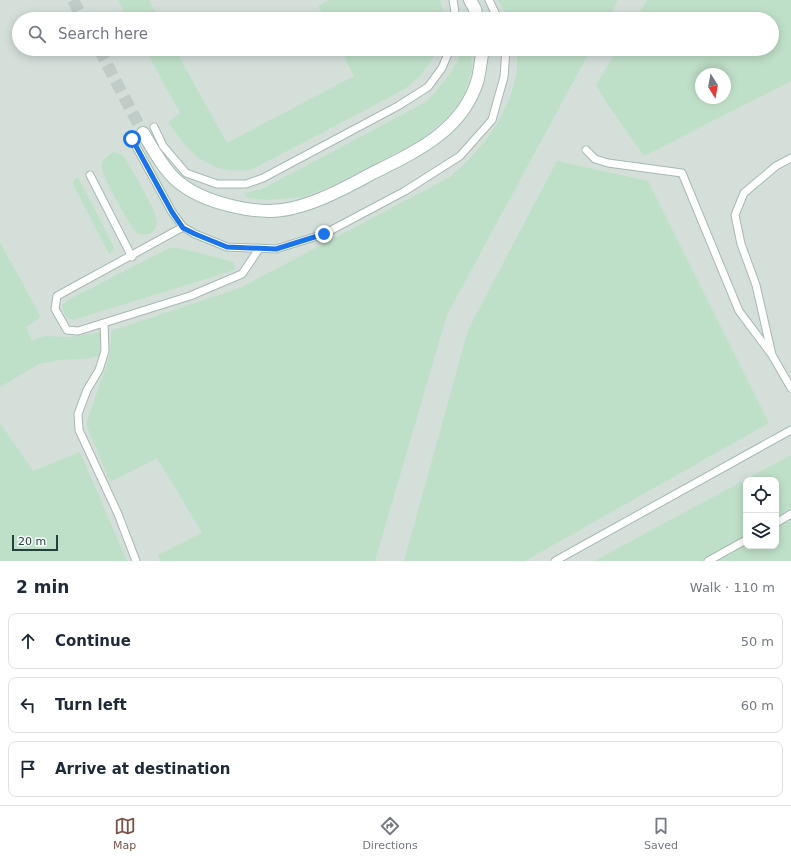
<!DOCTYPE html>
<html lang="en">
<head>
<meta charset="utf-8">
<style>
	body { margin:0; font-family:"DejaVu Sans",sans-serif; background:#f2f2f3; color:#1f2937 }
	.controls { position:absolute; right:12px; bottom:12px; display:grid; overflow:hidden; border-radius:8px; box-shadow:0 2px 10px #0003 }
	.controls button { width:36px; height:36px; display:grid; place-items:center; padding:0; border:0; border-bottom:1px solid #e0e1e3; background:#fff; color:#1f2937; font:20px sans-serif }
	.compass { position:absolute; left:695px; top:68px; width:36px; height:36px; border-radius:50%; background:#fff; box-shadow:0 2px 10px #0003; rotate:169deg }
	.scale { position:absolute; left:12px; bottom:10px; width:46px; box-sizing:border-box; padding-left:4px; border:2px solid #24423a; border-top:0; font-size:11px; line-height:14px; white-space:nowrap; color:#24423a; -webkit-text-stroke:3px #f7fbf9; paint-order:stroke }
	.stop { position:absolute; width:12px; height:12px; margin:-9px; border:3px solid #1a73e8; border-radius:50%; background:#fff }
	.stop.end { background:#1a73e8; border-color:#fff; box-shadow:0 1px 4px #0008 }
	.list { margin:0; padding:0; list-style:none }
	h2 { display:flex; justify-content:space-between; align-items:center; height:52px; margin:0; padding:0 16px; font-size:17px }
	h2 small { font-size:13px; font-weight:400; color:#747a83 }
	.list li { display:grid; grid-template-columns:26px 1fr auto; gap:12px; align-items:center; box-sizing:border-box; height:56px; margin:0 8px 8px; padding:0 8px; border:1px solid #e0e1e3; border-radius:8px }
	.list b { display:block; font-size:15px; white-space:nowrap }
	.list em { font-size:13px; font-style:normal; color:#747a83 }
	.icon { flex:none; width:22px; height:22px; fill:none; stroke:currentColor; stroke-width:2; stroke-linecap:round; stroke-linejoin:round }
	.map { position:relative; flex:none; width:791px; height:561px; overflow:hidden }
	.search { position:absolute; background:#fff; box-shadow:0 2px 10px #0003; left:12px; right:12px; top:12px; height:44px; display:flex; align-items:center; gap:10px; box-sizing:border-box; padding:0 14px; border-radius:22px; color:#747a83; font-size:15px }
	.sheet { height:244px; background:#fff }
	nav { display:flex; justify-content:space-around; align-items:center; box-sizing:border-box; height:56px; border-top:1px solid #e0e1e3; background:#fff; font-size:11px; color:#747a83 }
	nav a { display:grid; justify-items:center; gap:2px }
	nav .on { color:#7f5249 }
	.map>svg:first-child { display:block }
</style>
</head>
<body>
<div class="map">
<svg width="791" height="561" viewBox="0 0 791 561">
	<rect width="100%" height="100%" fill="#e6efeb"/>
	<path fill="#d4dfda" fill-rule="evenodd" d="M0 0H791V561H0ZM19 19H772V49H19ZM701 74H725V98H701ZM746 480H776V546H746Z"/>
	<path fill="#bfe0c8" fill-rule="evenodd" d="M118 0H149L159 19H128Z
		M329 0H440L445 19H325L318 6Z
		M498 0H618L608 19H508Z
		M647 0H791V81L644 156 604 99 596 85 618 49H772V19H636ZM701 74H725V98H701Z
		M145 49H175L227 143 354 76 340 49H438L422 74 405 89 251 170C207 174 191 155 168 122L180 113Z
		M462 49H471L472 70 465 93 450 116 418 142 334 185 303 197 269 200 247 198 244 193 262 189 426 102C441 86 455 71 462 49Z
		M517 49H591L447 315 375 561H160L158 555 202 533 157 458 110 482 86 424 110 355 111 331 240 288 450 177C480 151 506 120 515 80 518 70 517 59 517 49Z
		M114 152 123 155C130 167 157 210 157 222 157 226 155 231 152 233 148 235 141 235 137 233 131 229 104 178 102 169 101 167 103 163 103 160Z
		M557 161 648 181 769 423 525 561H404L468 330Z
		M78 177 113 245 114 250 109 254 73 184 74 180Z
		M0 242 41 317 26 327 32 341 44 336 70 337 100 332V356L85 359 60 360 39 364 0 387Z
		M169 248H179L227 260 234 263 235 270 73 320 65 316 62 305 68 300Z
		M0 423 33 471 80 452 127 561H0Z
		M791 455V561H594ZM746 480H776V546H746Z"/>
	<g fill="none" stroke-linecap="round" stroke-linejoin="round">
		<path stroke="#bfccc8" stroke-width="12" stroke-dasharray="12 6" stroke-linecap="butt" d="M73 0 83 19
			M99 49 143 133"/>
		<g stroke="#a8b8b2" stroke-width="9">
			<path id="service" d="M453 0 456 19
				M489 0 498 19
				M154 127 163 146 186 173 217 184H246L263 178 398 106 428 87 442 68 450 49
				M132 139 172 212 183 227 195 234 227 247 276 249 324 234 405 191 460 156 492 120 504 77 506 49
				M586 150 595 159 608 163 682 173 739 311 772 355
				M791 158 776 166 744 193 735 215 741 244 756 285 772 355 791 388
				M90 175 132 257
				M183 227 57 296 55 309 67 330 78 331 190 296 242 274 259 249
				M104 323 105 351 99 370 87 390 78 414 79 430 118 514 136 561
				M776 523 791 514
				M555 561 791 430
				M708 561 746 540"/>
		</g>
		<g stroke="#a4bbb3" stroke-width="14">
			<path id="secondary" d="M470 0 475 9 477 19
				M143 133C153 149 162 167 176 180 202 203 259 217 293 208 319 202 347 187 371 174 415 152 463 131 478 79 480 69 481 59 483 49"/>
		</g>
		<use href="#service" stroke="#fff" stroke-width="7"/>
		<use href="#secondary" stroke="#fff" stroke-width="12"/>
	</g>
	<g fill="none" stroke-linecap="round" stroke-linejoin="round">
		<path stroke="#1a73e8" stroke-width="5" d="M132 139 172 212 183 228 195 234 227 247 276 249 324 234"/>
	</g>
</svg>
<div class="controls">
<button><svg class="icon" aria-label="locate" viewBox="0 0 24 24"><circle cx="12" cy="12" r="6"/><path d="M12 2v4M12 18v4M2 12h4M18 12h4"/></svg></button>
<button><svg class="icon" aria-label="layers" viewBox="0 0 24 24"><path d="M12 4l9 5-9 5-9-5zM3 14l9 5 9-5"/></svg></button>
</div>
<svg class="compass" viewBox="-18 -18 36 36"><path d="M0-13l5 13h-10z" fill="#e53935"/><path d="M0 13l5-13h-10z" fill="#747a83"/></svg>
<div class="scale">20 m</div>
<div class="stop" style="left:132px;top:139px"></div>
<div class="stop end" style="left:324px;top:234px"></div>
<div class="search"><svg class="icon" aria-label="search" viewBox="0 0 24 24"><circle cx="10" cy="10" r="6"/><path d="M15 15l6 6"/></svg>Search here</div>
</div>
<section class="sheet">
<h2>2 min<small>Walk · 110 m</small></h2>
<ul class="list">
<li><svg class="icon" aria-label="ahead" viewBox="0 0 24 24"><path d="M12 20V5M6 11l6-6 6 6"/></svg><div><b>Continue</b></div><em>50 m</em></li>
<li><svg class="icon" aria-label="left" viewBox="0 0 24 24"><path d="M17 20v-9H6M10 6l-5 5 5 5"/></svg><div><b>Turn left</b></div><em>60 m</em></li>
<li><svg class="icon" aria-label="arrive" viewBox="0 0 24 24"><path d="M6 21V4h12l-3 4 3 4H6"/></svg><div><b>Arrive at destination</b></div></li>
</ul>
</section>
<nav>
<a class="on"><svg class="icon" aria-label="map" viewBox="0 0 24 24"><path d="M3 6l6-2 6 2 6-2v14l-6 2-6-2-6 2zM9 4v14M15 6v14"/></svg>Map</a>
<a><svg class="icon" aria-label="directions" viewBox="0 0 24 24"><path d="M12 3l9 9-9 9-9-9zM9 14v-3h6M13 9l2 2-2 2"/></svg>Directions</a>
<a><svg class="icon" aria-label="saved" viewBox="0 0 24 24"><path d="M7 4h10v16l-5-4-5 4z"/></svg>Saved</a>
</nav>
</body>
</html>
